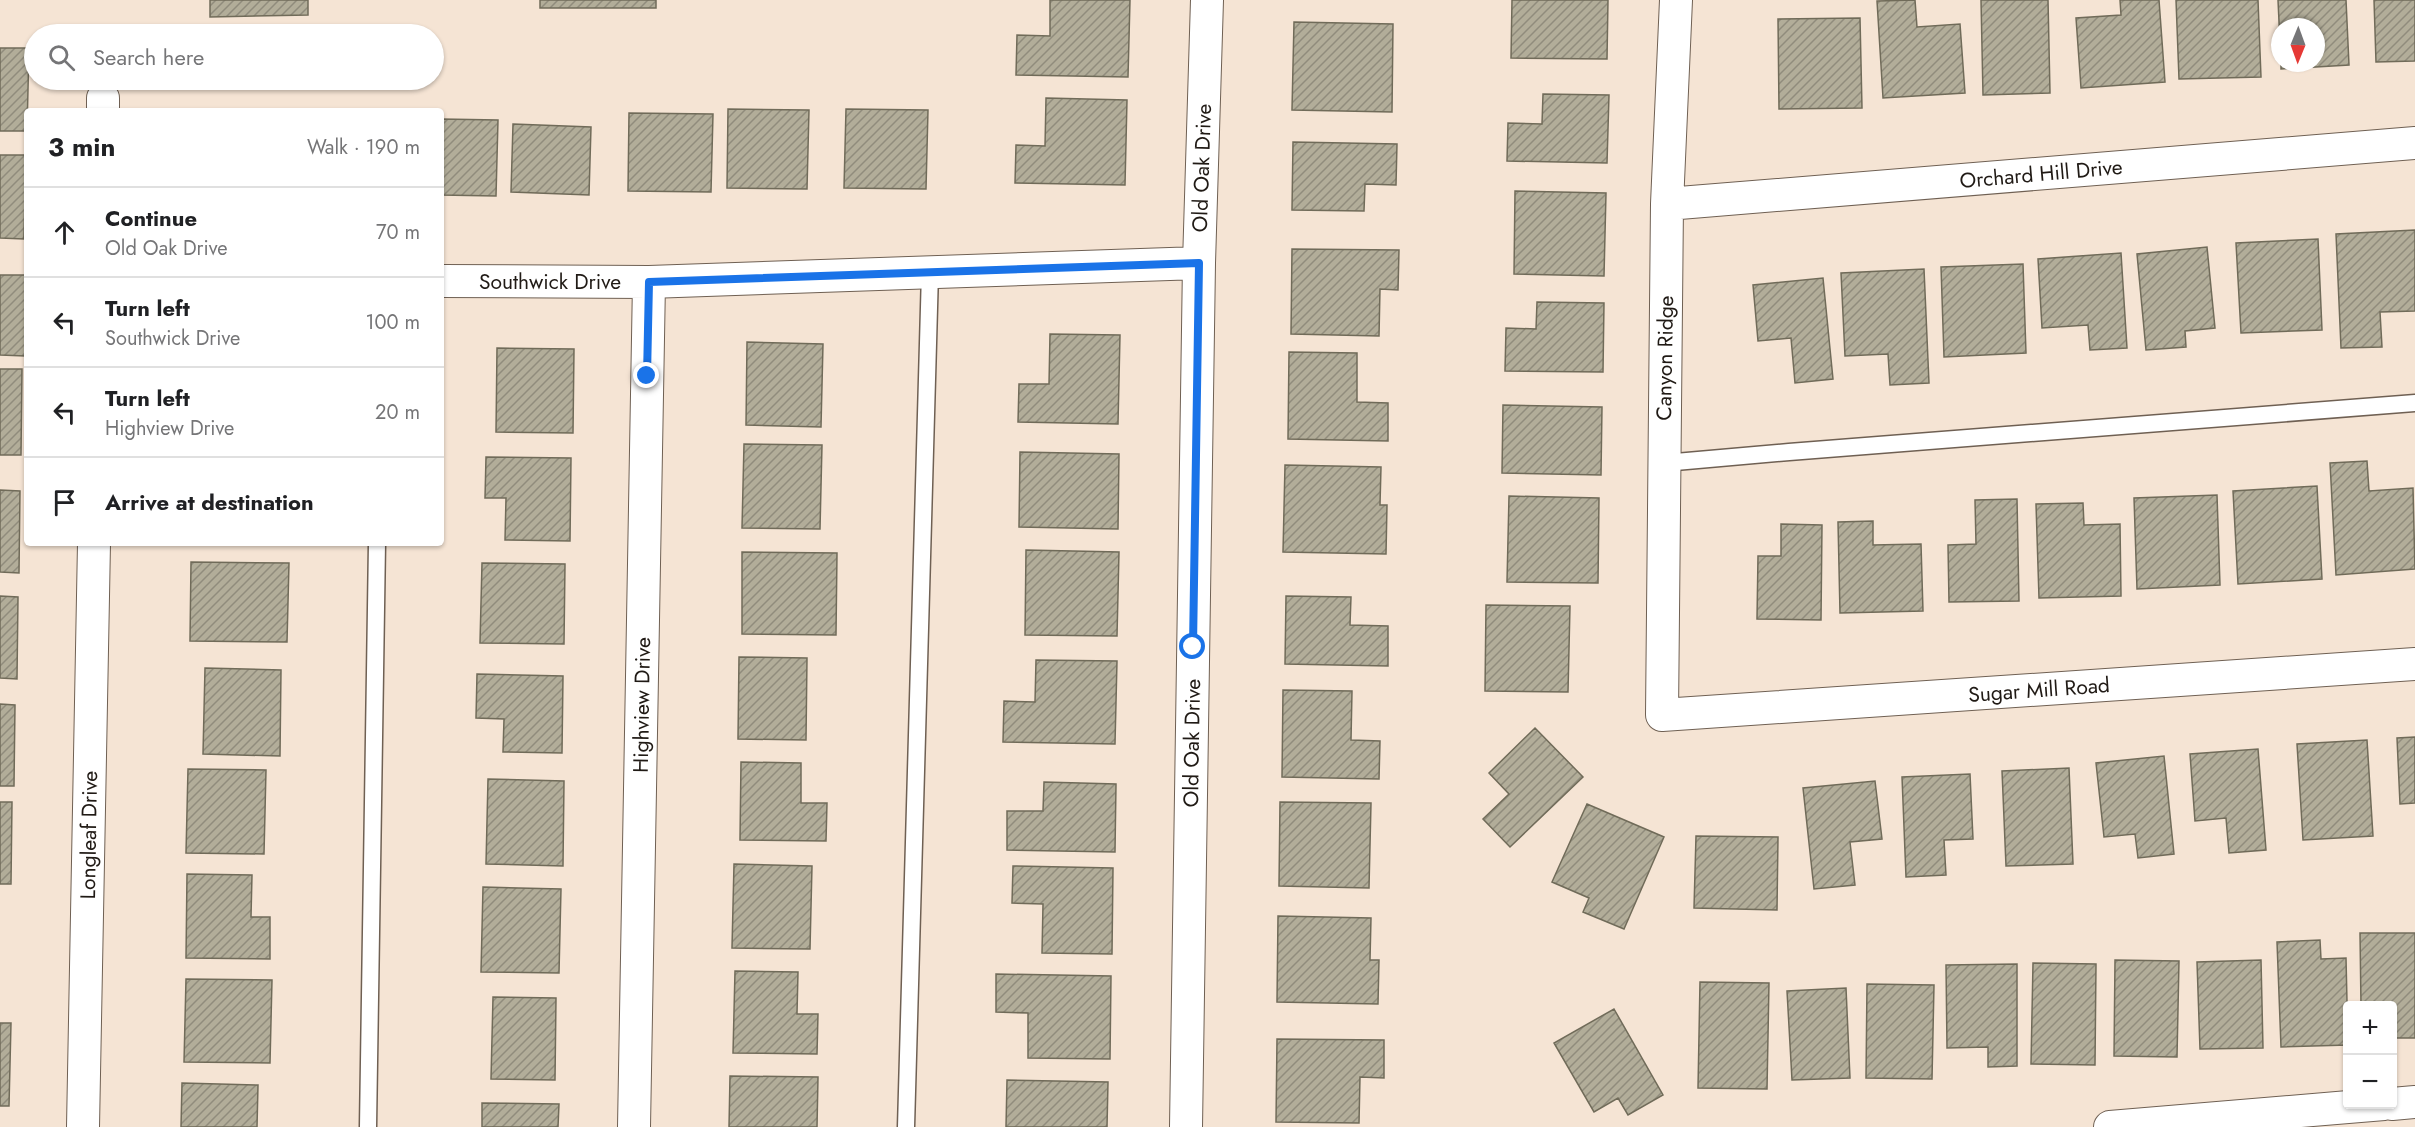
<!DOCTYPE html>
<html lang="en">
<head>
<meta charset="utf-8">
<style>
	body { margin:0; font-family:Jost,sans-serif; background:#f2f2f2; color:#202124 }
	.controls { position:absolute; right:18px; bottom:18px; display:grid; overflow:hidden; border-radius:6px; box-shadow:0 2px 4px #0004 }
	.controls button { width:54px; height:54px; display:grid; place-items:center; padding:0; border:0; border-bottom:2px solid #e0e0e0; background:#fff; color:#202124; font:30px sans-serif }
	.compass { position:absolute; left:2271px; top:18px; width:54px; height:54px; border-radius:50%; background:#fff; box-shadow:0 2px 4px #0004; rotate:181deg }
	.stop { position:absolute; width:18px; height:18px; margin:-14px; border:4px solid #1a73e8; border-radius:50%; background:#fff }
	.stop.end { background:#1a73e8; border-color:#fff; box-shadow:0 2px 6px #0008 }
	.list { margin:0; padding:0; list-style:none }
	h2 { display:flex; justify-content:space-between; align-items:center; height:78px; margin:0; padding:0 24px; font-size:26px }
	h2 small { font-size:20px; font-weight:400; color:#757577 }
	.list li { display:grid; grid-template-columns:39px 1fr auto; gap:18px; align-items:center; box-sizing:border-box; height:90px; padding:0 24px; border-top:2px solid #e0e0e0 }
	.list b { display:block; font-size:22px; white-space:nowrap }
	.list p { margin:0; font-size:20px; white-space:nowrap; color:#757577 }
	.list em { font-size:20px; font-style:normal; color:#757577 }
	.icon { flex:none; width:33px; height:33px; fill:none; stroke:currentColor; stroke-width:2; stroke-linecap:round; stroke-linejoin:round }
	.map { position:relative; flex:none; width:2415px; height:1127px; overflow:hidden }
	.search { position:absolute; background:#fff; box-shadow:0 2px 4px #0004; left:24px; top:24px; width:420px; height:66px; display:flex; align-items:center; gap:15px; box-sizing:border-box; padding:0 21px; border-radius:33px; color:#757577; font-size:22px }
	.panel { position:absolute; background:#fff; box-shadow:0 2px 4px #0004; left:24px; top:108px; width:420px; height:438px; border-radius:6px }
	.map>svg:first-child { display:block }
</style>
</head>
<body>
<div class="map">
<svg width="2415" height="1127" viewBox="0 0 2415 1127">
	<defs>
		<pattern id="building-hatch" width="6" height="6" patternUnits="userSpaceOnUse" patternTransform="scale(1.5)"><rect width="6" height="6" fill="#b2ad99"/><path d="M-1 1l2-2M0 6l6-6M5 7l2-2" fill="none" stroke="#908c7c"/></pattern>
	</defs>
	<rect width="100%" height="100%" fill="#f5e4d4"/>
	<path fill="url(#building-hatch)" stroke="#706b59" stroke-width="1.5" d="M210 0H308V15L210 17Z
		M540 0H656V8H540Z
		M1050 0H1130L1128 77 1016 75 1017 35 1050 36Z
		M1512 0H1608L1607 59 1511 58Z
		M1915 0 1917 27 1960 24 1965 93 1883 98 1877 1Z
		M1981 0H2048L2050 93 1983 95Z
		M2120 0H2159L2165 82 2081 88 2076 18 2121 15Z
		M2176 0H2258L2261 77 2179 79Z
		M2278 0H2346L2349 65 2281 69V63H2316V27H2280V43Z
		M2374 0H2415V61L2376 62Z
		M1860 18 1862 108 1779 109 1778 19Z
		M1294 22 1393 24 1392 112 1292 110Z
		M0 48H29L27 131H0Z
		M1543 94 1609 95 1607 163 1507 161 1508 123 1542 124Z
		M1046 98 1127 100 1125 185 1015 183 1016 145 1045 146Z
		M728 109 809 110 807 189 727 188Z
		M846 109 928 110 926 189 844 188Z
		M629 113 713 114 711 192 628 191Z
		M441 119 498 120 496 196 441 195Z
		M513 124 591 127 589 195 511 192Z
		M1293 142 1397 144 1396 185 1365 184 1364 211 1292 210Z
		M0 155H26L24 239 0 238Z
		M1515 191 1606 193 1604 276 1514 274Z
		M2415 230V311L2380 312 2382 347 2341 348 2336 234Z
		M2318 239 2322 330 2241 333 2236 243Z
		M2207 247 2215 328 2185 331 2186 347 2146 350 2137 254Z
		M1292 249 1399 250 1398 290 1380 289 1379 336 1291 334Z
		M2121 253 2127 348 2090 350 2088 325 2042 328 2038 259Z
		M2023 264 2026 353 1944 357 1941 267Z
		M1924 269 1929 383 1890 385 1888 354 1845 356 1841 273Z
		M0 275H27L25 356 0 355Z
		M1823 278 1833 379 1795 383 1791 338 1758 341 1753 285Z
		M1537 302 1604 303 1603 372 1505 371 1506 328 1536 329Z
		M1050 334 1120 335 1118 424 1018 422 1019 384H1049Z
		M747 342 823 344 821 427 746 425Z
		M497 348 574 349 573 433 496 432Z
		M1289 352 1357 353V402L1388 403V441L1288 439Z
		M0 369H22L21 455H0Z
		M1503 405 1602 407 1601 475 1502 473Z
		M744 444 822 445 820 529 742 528Z
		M1020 452 1119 454 1118 529 1019 527Z
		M486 457 571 458 570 541 505 540 506 498H485Z
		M2367 461 2369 491 2413 488 2415 569 2336 575 2330 463Z
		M1285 465 1381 467 1380 505H1387L1386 554 1283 552Z
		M2317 486 2322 579 2238 584 2233 491Z
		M0 490 20 491 19 573 0 572Z
		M2217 495 2220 585 2137 589 2134 498Z
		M1509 496 1599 498 1598 583 1507 582Z
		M2017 499 2019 601 1949 602 1948 545 1976 544 1975 500Z
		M2083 503 2084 525 2120 524 2121 596 2039 598 2036 504Z
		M1873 521V545L1921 544 1923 611 1840 613 1838 522Z
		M1781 524 1822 525 1821 620 1757 619 1758 556H1781Z
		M1026 550 1119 552 1117 636 1025 635Z
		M742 552 837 553 836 635 742 634Z
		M191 562 289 563 287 642 190 641Z
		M482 563 565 564 564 644 480 643Z
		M0 596 18 597 17 679 0 678Z
		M1286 596 1351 597 1350 625 1388 626V666L1285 664Z
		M1486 605 1570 606 1568 692 1485 691Z
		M739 657 807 658 806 740 738 739Z
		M1036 660 1117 661 1115 744 1003 742 1004 701 1035 702Z
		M205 668 281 670 280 756 203 754Z
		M477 674 563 676 562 753 503 752 504 719 476 718Z
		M1283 690 1352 691 1351 740 1380 741 1379 779 1282 777Z
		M0 704 15 705 14 786H0Z
		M1535 728 1583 777 1510 847 1483 819 1509 794 1489 773Z
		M2415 737V803L2400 804 2397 738Z
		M2367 740 2373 836 2303 840 2297 744Z
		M2258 749 2266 850 2229 853 2226 818 2195 821 2190 754Z
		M2164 756 2174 854 2138 858 2135 834 2104 837 2096 763Z
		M741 762 801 763V803H827L826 841 740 840Z
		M2069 768 2073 864 2006 866 2002 771Z
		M188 769 266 770 264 854 186 853Z
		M1970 774 1973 839 1944 840 1946 875 1906 877 1902 777Z
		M488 779 564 781 563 866 486 864Z
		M1875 781 1882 839 1850 842 1855 885 1814 889 1803 788Z
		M1044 782 1116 784 1115 852 1007 850V811H1043Z
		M0 802H12L11 884H0Z
		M1280 802 1371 803 1369 888 1279 886Z
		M1587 804 1664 837 1624 929 1583 912 1589 898 1552 882Z
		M1696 836 1778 837 1777 910 1694 908Z
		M734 864 812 866 810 949 732 948Z
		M1013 866 1113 868 1112 954 1042 953 1043 904 1012 903Z
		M187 874 252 875 251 917H270V959L186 958Z
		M483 887 561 889 559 973 481 972Z
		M1278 916 1371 918 1370 960H1379L1378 1004 1277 1002Z
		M2360 933H2415V1038H2392V1006H2361Z
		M2320 940 2321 959 2346 958 2348 1045 2281 1047 2277 942Z
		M2115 960 2179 961 2177 1057 2114 1056Z
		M2261 960 2263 1048 2200 1049 2197 962Z
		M2033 963 2096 964 2095 1065 2031 1064Z
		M2017 964V1066L1988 1067V1047L1947 1048 1946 965Z
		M735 971 798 972 797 1014H818L817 1054 733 1053Z
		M996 974 1111 976 1110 1059 1028 1058V1013L996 1012Z
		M186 979 272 980 270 1063 184 1062Z
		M1700 982 1769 983 1767 1089 1698 1088Z
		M1867 984 1934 985 1932 1079 1866 1078Z
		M1846 988 1850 1078 1792 1080 1787 991Z
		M493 997 556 998 555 1080 491 1079Z
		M1614 1009 1663 1095 1628 1115 1618 1098 1594 1112 1554 1043Z
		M0 1023H11L9 1106H0Z
		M1277 1039 1384 1040V1078L1360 1077 1359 1123 1276 1122Z
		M730 1076 818 1077 817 1127H729Z
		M1007 1080 1108 1082 1107 1127H1006Z
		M182 1083 258 1085 257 1127H181Z
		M482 1103 559 1104 558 1127H482Z"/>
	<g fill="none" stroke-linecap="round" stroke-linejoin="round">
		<g stroke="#6f6053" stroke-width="19">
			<path id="lane" d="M1664 463 1789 452 2415 403
				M368 1127 377 543
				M906 1127 930 272"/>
		</g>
		<g stroke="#6f6053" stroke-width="34">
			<path id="street" d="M1676 0 1667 204 1662 715 2415 664
				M103 111V98
				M1667 204 2415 143
				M441 281 649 282 1199 263
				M2392 1104 2415 1102
				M83 1127 94 543
				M634 1127 649 282
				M1186 1127 1199 263 1207 0
				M2110 1127 2384 1104"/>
		</g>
		<use href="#lane" stroke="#fff" stroke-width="16"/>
		<use href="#street" stroke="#fff" stroke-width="32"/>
	</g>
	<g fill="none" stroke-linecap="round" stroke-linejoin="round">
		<path stroke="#1a73e8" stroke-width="8" d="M647 376 649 282 1199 263 1193 647"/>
	</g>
	<g text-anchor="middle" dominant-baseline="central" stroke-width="4.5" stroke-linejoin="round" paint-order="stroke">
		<g font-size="21" fill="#201a15" stroke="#fff">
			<text transform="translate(1202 168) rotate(-88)">Old Oak Drive</text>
			<text transform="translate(2041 174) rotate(-5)">Orchard Hill Drive</text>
			<text x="550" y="282">Southwick Drive</text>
			<text transform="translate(1665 358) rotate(-89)">Canyon Ridge</text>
			<text transform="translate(2039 690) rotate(-4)">Sugar Mill Road</text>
			<text transform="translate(642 705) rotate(-89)">Highview Drive</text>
			<text transform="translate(1192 743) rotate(-89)">Old Oak Drive</text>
			<text transform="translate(89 835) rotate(-89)">Longleaf Drive</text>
		</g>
	</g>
</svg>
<div class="controls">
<button>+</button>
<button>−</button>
</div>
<svg class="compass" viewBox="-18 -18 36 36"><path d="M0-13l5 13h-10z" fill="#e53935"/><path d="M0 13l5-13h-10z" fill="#757577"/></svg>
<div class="stop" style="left:1193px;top:647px"></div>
<div class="stop end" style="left:647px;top:376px"></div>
<div class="search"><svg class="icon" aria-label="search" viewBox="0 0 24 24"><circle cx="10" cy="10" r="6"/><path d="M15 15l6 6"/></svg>Search here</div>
<section class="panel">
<h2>3 min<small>Walk · 190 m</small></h2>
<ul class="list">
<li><svg class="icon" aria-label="ahead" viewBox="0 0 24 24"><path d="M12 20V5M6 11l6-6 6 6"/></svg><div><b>Continue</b><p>Old Oak Drive</p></div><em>70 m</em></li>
<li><svg class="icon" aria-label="left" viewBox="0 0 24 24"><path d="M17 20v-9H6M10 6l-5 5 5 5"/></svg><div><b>Turn left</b><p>Southwick Drive</p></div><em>100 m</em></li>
<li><svg class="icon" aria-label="left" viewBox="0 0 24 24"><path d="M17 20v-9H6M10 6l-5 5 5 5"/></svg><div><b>Turn left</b><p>Highview Drive</p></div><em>20 m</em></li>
<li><svg class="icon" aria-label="arrive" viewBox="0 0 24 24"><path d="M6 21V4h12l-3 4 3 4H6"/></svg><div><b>Arrive at destination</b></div></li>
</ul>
</section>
</div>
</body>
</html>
